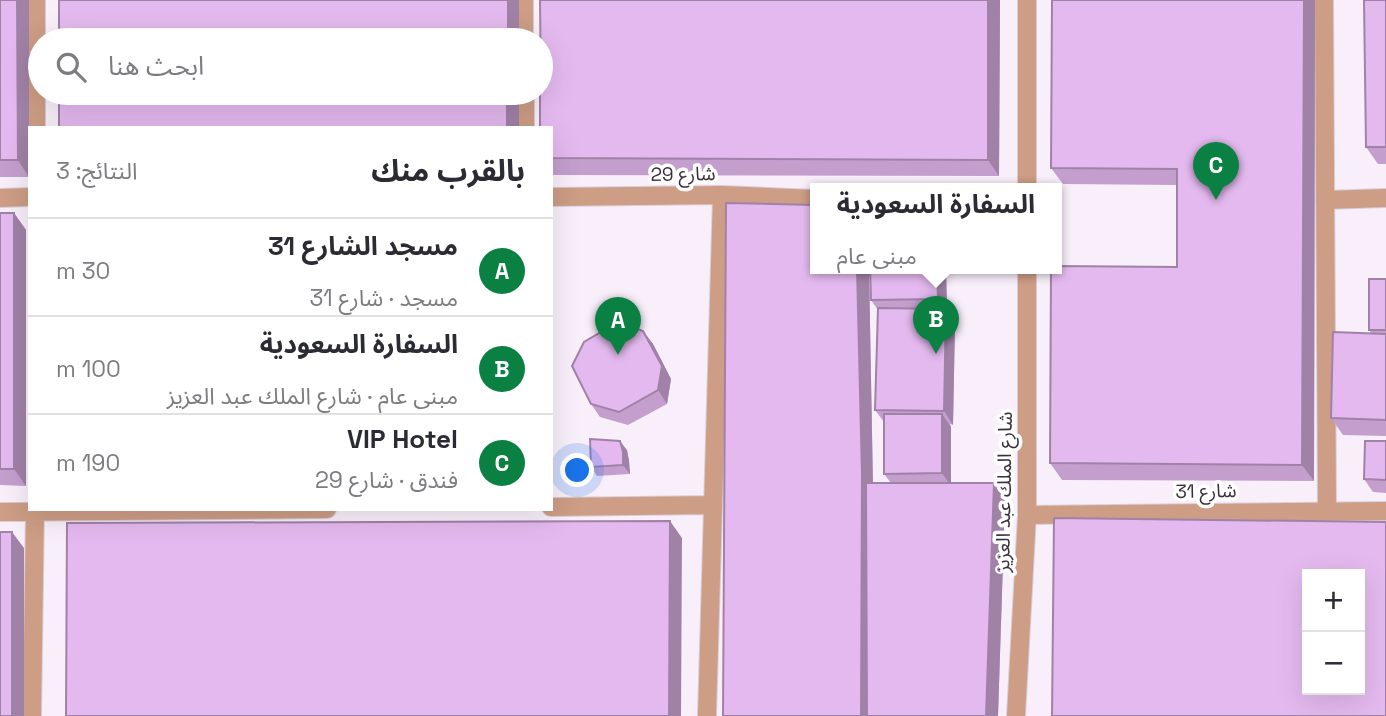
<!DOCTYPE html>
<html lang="ar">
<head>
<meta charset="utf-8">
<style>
	body { margin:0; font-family:"Space Grotesk","Noto Sans Arabic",sans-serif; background:#f7f7f7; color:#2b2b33; direction:rtl }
	.controls { position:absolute; right:21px; bottom:21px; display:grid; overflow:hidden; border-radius:0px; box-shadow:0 7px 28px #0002 }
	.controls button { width:63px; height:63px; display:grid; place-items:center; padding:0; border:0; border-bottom:2px solid #e1e1e2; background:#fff; color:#2b2b33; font:35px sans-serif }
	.you { position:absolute; left:578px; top:471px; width:24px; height:24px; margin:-18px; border:5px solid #fff; border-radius:50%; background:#1a73e8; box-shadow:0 0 0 10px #1a73e833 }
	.badge { display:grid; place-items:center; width:46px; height:46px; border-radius:50%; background:#0b8043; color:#fff; font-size:23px; font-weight:700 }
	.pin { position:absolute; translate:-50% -58px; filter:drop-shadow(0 2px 4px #0008) }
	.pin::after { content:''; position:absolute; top:37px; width:24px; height:21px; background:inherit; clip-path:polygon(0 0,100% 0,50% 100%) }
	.popup { position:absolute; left:810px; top:183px; width:252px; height:91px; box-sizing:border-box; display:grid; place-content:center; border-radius:0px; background:#fff; filter:drop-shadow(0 2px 5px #0005); font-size:23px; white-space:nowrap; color:#7c7c81 }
	.popup b { font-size:26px; color:#2b2b33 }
	.popup::after { content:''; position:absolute; left:50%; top:100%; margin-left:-14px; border:14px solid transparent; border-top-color:#fff }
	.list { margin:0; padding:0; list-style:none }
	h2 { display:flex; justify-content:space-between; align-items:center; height:91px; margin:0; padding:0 28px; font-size:30px }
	h2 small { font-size:23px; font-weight:400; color:#7c7c81 }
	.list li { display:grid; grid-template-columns:46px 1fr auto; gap:21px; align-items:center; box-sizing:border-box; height:98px; padding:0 28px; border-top:2px solid #e1e1e2 }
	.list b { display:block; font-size:26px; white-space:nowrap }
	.list p { margin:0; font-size:23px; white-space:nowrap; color:#7c7c81 }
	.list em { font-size:23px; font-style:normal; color:#7c7c81 }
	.icon { flex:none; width:38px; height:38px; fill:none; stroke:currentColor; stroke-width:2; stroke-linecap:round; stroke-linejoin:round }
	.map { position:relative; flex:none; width:1386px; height:716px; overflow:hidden; direction:ltr }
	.search { position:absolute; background:#fff; box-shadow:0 7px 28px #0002; left:28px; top:28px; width:525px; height:77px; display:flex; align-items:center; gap:18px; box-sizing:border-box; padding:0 24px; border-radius:38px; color:#7c7c81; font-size:26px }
	.panel { position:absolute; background:#fff; box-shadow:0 7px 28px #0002; left:28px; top:126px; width:525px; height:385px; border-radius:0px; direction:rtl }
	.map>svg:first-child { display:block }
</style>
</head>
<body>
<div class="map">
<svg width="1386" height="716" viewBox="0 0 1386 716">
	<rect width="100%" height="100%" fill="#f9effb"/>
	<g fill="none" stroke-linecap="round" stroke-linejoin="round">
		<g stroke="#d7cdd9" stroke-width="20">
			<path id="minor" d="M524 0V40
				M1324 0 1327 510
				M525 93V128
				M36 128V0
				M1027 188V0
				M551 197 722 195 815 199
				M0 198 30 197
				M1325 200 1386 198
				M551 507 713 505
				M0 512 327 509
				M1027 515 1386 511
				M32 716 35 509
				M707 716 722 195
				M1016 716 1027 515V268"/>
		</g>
		<use href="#minor" stroke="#cd9d85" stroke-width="18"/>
	</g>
	<path fill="#c49fce" d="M0 0 29 177H0Z
		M1000 0 999 176 551 175V128Z
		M1315 0 1314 481 1062 480 1050 463 1177 267V185L1063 184 1051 168Z
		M1386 0V164H1378L1366 147Z
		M0 213H14L26 230V486L0 485Z
		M815 268H869L873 483H891L884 474V422L875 410 878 310 871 300 946 268 947 311 955 322 953 425 950 424 951 427V483L1005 500 998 716H723Z
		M1386 279V436L1343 435 1331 418 1371 333 1369 330Z
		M643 331 653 344 671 379 667 404 628 425 600 417 591 404Z
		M1386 441V493L1373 492 1364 479Z
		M627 450 629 461 630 474 597 476 591 467Z"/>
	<path fill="#a082a7" d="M17 0H29V177L18 160Z
		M508 0H519V40H508Z
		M988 0H1000L999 176 988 160Z
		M1304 0H1315L1314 481 1302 465Z
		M507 93H519V128H507Z
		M14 213 26 230V486L14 469Z
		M857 268H869L873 492V716H861Z
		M937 268H946L947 311 955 322 953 425 944 411 946 310 938 299Z
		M643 331 653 344 671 379 667 404 658 390Z
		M942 414 951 427V486L942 473Z
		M620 441 627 450 629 461 630 474 623 465Z
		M994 483 1005 500 998 716H986Z
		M670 521 682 538 681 716H669Z
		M12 532 24 548V716H12Z"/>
	<path fill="#e4b9ef" stroke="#a082a7" stroke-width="2" fill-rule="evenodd" d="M0 0H17L18 160H0Z
		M59 0H508V40H59Z
		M540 0H988V160L551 158V128H540V93H541Z
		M1052 0H1304L1302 465 1050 463 1051 268H1057V266L1177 267V169L1051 168Z
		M1364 0H1386V147H1366Z
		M59 93H507V128H59Z
		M726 203 815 205V268H857L862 475 861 716H723Z
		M0 213H14V469H0Z
		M870 268H937L938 299 871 300Z
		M1369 279H1386V330H1369Z
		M878 308 946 309 944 411 875 410Z
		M618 322 643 331 662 366 658 390 619 412 591 404 572 366 584 342Z
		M1333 332 1386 334V420L1331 418Z
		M884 414H942V473L884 474Z
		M590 439 620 441 623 452V465L591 467Z
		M1365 441H1386V480L1364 479Z
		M866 483H994L986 716H867Z
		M1054 518 1386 522V716H1052ZM1307 574H1360V690H1307Z
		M670 521 669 716H66L67 523Z
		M0 532H12V716H0Z"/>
	<g text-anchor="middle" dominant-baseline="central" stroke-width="7" stroke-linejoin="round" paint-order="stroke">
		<g font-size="19" fill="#3a303c" stroke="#fff">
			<text transform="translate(683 174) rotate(-1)">شارع 29</text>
			<text transform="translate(1206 491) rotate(-1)">شارع 31</text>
			<text transform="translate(1004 492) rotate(-89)">شارع الملك عبد العزيز</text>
		</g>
	</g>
</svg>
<div class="controls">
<button>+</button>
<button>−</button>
</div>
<div class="you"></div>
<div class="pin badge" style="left:618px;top:355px">A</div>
<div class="pin badge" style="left:936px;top:354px">B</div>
<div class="popup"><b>السفارة السعودية</b>مبنى عام</div>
<div class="pin badge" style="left:1216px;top:200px">C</div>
<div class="search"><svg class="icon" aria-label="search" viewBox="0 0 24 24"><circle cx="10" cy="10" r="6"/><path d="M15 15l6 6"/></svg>ابحث هنا</div>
<section class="panel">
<h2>بالقرب منك<small>النتائج: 3</small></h2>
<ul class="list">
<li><span class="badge">A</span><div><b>مسجد الشارع 31</b><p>مسجد · شارع 31</p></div><em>30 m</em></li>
<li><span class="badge">B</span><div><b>السفارة السعودية</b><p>مبنى عام · شارع الملك عبد العزيز</p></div><em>100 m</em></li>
<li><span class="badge">C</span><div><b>VIP Hotel</b><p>فندق · شارع 29</p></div><em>190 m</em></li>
</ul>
</section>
</div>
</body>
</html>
